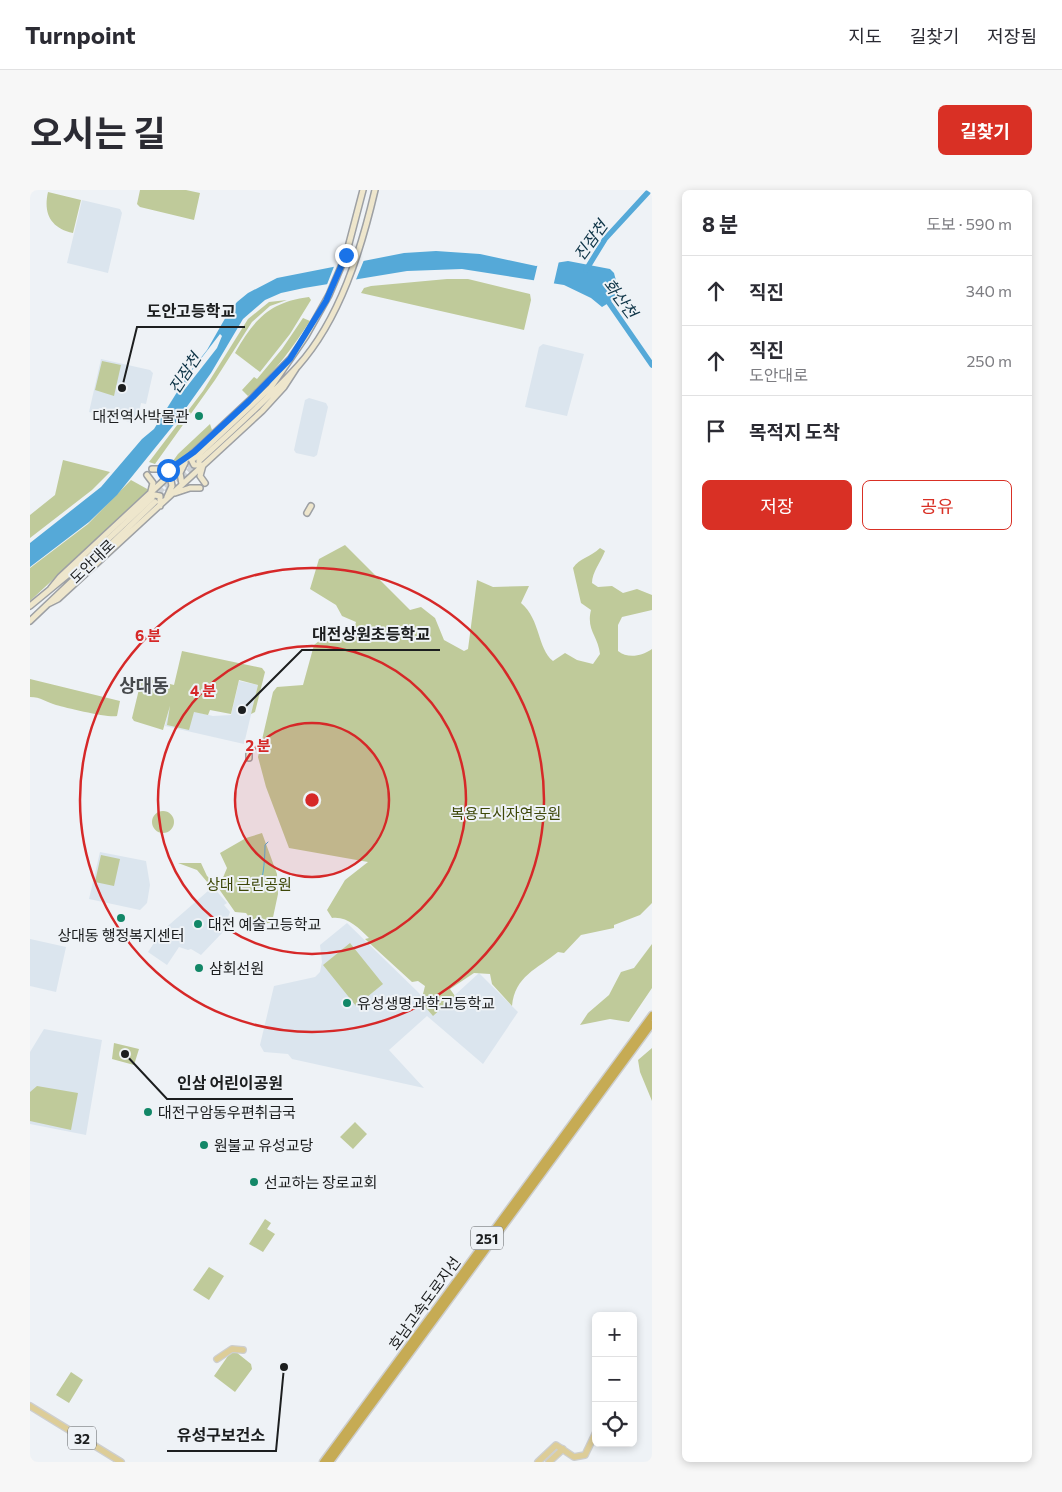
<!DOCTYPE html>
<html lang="ko">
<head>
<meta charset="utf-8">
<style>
	body { margin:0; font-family:Commissioner,"Noto Sans KR",sans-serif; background:#f7f7f7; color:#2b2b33 }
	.controls { position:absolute; right:15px; bottom:15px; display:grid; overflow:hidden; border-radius:8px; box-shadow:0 2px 8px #0003 }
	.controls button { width:45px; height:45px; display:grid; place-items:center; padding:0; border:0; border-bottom:1px solid #e1e1e2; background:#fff; color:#2b2b33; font:25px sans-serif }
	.stop { position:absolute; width:15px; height:15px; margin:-11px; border:4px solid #1a73e8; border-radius:50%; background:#fff }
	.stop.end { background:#1a73e8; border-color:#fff; box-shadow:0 1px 5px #0008 }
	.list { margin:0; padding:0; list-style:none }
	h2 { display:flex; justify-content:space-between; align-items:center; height:65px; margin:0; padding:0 20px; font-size:21px }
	h2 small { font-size:16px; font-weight:400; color:#7c7c81 }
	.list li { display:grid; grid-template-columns:32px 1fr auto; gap:15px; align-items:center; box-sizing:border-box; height:70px; padding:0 20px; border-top:1px solid #e1e1e2 }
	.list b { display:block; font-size:19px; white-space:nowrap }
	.list p { margin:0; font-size:16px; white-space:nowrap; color:#7c7c81 }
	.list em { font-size:16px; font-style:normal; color:#7c7c81 }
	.actions { display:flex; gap:10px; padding:15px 20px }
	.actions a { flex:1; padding:11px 0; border:1px solid #d93025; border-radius:8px; text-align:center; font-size:18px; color:#d93025 }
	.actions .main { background:#d93025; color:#fff }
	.icon { flex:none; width:28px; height:28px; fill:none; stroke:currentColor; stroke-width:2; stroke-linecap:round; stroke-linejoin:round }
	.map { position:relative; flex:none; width:622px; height:1272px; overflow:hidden; border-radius:8px }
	header { display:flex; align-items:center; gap:30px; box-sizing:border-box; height:70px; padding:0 25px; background:#fff; border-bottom:1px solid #e1e1e2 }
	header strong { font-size:24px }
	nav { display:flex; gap:28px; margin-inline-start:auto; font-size:18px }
	.intro { display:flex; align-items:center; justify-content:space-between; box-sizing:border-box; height:120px; padding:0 30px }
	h1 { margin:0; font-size:35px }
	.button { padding:12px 22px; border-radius:8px; background:#d93025; color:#fff; font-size:18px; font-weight:700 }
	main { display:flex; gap:30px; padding:0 30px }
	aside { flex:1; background:#fff; border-radius:8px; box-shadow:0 2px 8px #0003 }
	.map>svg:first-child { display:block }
</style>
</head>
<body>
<header>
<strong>Turnpoint</strong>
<nav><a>지도</a><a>길찾기</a><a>저장됨</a></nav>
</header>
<div class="intro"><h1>오시는 길</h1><a class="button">길찾기</a></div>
<main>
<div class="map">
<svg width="622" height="1272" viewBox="0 0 622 1272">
	<rect width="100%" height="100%" fill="#eef2f6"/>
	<path fill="#dbe5ee" d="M52 10 90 19 92 23 78 83 37 73Z
		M513 154 554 164 537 226 495 217 509 157Z
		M71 169 120 180 123 183 116 214 111 213 108 228 104 233 59 222Z
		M279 208 296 213 298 217 287 265 284 267 266 263 264 260 275 210Z
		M209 491 228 495 214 554 135 536 140 516 183 526 201 525Z
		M70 662 116 671 120 695 117 713 110 720 59 709Z
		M183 697 197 713 194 715 200 722 192 743 171 765 161 759 158 760 149 757 137 775 118 762 132 741 178 701 177 698Z
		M317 733 389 803 403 825 449 783 488 822 453 874 397 826 359 860 394 898 262 869 258 864 234 862 230 855 244 796 285 787 290 782 292 772 290 755Z
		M0 749 36 757 26 802 0 796Z
		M14 839 72 850 56 945 0 934V862Z"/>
	<path fill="#bfca9a" d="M110 0H156L170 3 164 30 110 17 107 14Z
		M18 2 51 10 43 43C21 38 13 24 18 2Z
		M417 89H438L500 104 501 110 494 140 331 103 334 98 341 96Z
		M279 107 281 110 260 144 230 182 205 163C224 130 239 112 279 107Z
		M257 110 240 116 222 132 185 190 125 274 119 272 173 201 218 129 239 112Z
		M273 128 280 131C262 159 243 184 218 206L212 200 224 187 227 189 252 159Z
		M72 171 91 175 84 206 65 200Z
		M180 234 182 240 148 272 143 271 148 264Z
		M33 270 80 282 62 300 0 348V325L25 305Z
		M101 290 119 300 0 411V378L58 334Z
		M315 355 380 420 391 417 405 428 414 450 434 461 438 459 447 390 463 397 499 396 491 413C511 430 507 458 523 471L535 463 547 470 563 474 570 464C568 446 556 440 561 420L551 413 543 378C549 368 561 367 570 358L575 361C571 372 562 382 562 393L568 397 582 396 593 403 607 399 622 405V420L592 427 588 435V461C598 469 612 466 622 459V713L610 725 584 735V738L551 745 534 763 528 762C507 779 485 786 482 816L462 794 460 784 444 783 420 799 425 806 403 826 391 812 395 796 388 791 382 792 335 749 339 748C329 738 317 726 302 728L297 720 315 690 338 672 259 658 236 597 228 567 243 502 247 497 273 495 284 455 289 451C308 451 321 453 326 432L312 426 306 415 280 399 289 369Z
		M152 461 232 478 235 482 225 522 221 524 228 495 209 490 201 524 180 520 178 525 164 522 159 540 137 535 140 516 133 540 104 531 102 528 112 487 144 495Z
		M0 489 90 511 87 526C78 528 37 518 26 515 16 512 11 507 0 507Z
		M122 632a11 11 0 1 1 22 0a11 11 0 1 1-22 0Z
		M232 643 247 684 248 704 242 732 234 734 217 730 219 727 216 723 205 722 189 699 178 693 167 680 148 673H171L177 686 184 692 192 690 197 678 190 663 216 648Z
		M71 665 90 669 84 696 65 692Z
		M320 753 353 794 326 816 293 775Z
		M622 754V798L599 832 580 829 550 835 558 823 579 805 591 782 604 778Z
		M84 853 109 859 104 875 82 869Z
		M622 858V911L610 882 608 870Z
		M7 896 48 903 41 940 0 931V902Z
		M325 932 337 944 323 959 310 947Z
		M235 1029 241 1033 237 1039 245 1044 233 1062 219 1054Z
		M179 1077 194 1086 179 1110 163 1100Z
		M206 1162 221 1174 222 1179 205 1202 184 1186 200 1163Z
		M41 1182 53 1190 39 1213 26 1205Z"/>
	<path fill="#55a9d8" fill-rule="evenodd" d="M406 61 450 64 506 76 538 71 580 79 584 83 590 106 572 117 561 108 534 95 432 79 377 81 274 98 251 103 235 110 213 129 181 183 146 232 87 305 59 332 0 377V353L71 297 112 249 124 239 159 183 177 160 197 125 207 112 218 103 247 88 374 63ZM190 144 192 146 187 158 155 199 159 184Z"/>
	<path fill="#eef2f6" d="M334 70 325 92 296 97 305 74Z
		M529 71 523 97 503 94 508 73Z"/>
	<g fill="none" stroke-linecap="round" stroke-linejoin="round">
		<path stroke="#55a9d8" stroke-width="1" d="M230 694C234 687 235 664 235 655L238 652"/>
		<path stroke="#55a9d8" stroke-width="5.5" d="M556 80 575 49 620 0
			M575 107 622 175"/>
		<path stroke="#ced2d6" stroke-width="5" stroke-dasharray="5 2.5" stroke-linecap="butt" d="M124 307 165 268
			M125 312 167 273"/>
		<g stroke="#9da0a4" stroke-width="8">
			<path id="secondary" d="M162 264 161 269 164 275H173
				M165 268 241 197 276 146 299 105 316 65 333 0
				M169 271C202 241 237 210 268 176 310 129 331 60 345 0
				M173 275 170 286 175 293
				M122 279H138L146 276
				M117 285 123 293 121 301
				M152 294 150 283 155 273
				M145 303 160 298H170
				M120 304 130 306V316
				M137 307 142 296 140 285
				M277 323 281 316
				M21 398 30 387 219 211 260 169
				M18 414 28 409 232 221 254 197 267 177
				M0 416 57 369 122 308
				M0 431 125 312
				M219 568V564"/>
		</g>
		<g stroke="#cdcece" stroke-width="8">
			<path id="primary" d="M187 1169 202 1159 213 1160
				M0 1216 91 1272
				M508 1272 526 1255 544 1267 555 1265 566 1242
				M519 1272 533 1259"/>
		</g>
		<g stroke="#cdcece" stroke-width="9">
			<path id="highway" d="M293 1272 622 825
				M300 1272 622 834"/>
		</g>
		<use href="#secondary" stroke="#eee6cc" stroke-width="5"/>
		<use href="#primary" stroke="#ddcd98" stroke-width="5.5"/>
		<use href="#highway" stroke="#c6ab54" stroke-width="6"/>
	</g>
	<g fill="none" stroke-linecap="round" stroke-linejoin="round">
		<path stroke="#1a73e8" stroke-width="6" d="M138 280 164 262 219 211 260 169 296 111 316 65"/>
	</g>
	<circle cx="282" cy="610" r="77" fill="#d62828" fill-opacity=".12"/>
	<g fill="none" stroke="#d62828" stroke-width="2.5">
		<circle cx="282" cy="610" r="77"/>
		<circle cx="282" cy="610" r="154"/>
		<circle cx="282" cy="610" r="232"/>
	</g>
	<g fill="#128767" stroke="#eef2f6" stroke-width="2">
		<circle cx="169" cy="226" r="5"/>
		<circle cx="91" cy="728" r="5"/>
		<circle cx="168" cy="734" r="5"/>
		<circle cx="169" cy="778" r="5"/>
		<circle cx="317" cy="813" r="5"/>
		<circle cx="118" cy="922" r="5"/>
		<circle cx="174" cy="955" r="5"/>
		<circle cx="224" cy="992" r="5"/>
	</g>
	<g text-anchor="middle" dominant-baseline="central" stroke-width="4" stroke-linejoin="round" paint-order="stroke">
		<g fill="#eef2f6" stroke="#5b5e60" stroke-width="1">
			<rect x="441" y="1036.5" width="32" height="23" rx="4"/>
			<rect x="38" y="1236.5" width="28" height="23" rx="4"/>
		</g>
		<g font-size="14" font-weight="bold" fill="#1c1e1f">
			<text x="457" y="1048">251</text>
			<text x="52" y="1248">32</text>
		</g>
		<g font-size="15" fill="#1c1e1f" stroke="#eef2f6" text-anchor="start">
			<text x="159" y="226" text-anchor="end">대전역사박물관</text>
			<text x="178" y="734">대전 예술고등학교</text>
			<text x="91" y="745" text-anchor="middle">상대동 행정복지센터</text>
			<text x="179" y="778">삼회선원</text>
			<text x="327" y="813">유성생명과학고등학교</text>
			<text x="128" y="922">대전구암동우편취급국</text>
			<text x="184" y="955">원불교 유성교당</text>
			<text x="234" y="992">선교하는 장로교회</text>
		</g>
		<g font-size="15" fill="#1c1e1f" stroke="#eef2f6">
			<text transform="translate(62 371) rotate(-44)">도안대로</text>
			<text transform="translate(394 1113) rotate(-54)">호남고속도로지선</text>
		</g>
		<g font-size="15" fill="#3d4708" stroke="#eef2f6">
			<text x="476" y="623">복용도시자연공원</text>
			<text x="219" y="694">상대 근린공원</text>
		</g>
		<g font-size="16" font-style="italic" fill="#0d3346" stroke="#eef2f6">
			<text transform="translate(560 50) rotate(-54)">진잠천</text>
			<text transform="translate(591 108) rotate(53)">화산천</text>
			<text transform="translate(154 183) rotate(-57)">진잠천</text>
		</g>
		<g font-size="18" font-weight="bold" fill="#46494c" stroke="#eef2f6">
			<text x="114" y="495">상대동</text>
		</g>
	</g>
	<circle cx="282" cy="610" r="8" fill="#d62828" stroke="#eef2f6" stroke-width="2.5"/>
	<g font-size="15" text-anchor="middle" font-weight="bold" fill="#d62828" stroke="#eef2f6" stroke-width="4" stroke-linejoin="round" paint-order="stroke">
		<text x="118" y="451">6 분</text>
		<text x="173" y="506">4 분</text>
		<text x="228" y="561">2 분</text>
	</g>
	<path fill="none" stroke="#1c1e1f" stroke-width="2" d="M92 198L107 137H215M212 520L272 460H410M95 864L137 909H263M254 1177L246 1261H137"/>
	<g fill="#1c1e1f" stroke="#eef2f6" stroke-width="2">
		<circle cx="92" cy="198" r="5"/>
		<circle cx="212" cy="520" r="5"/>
		<circle cx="95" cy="864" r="5"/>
		<circle cx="254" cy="1177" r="5"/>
	</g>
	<g font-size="16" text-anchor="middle" font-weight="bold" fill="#1c1e1f" stroke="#eef2f6" stroke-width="4" stroke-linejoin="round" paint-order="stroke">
		<text x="161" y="127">도안고등학교</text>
		<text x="341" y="450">대전상원초등학교</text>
		<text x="200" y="899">인삼 어린이공원</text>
		<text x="191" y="1251">유성구보건소</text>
	</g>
</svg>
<div class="controls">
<button>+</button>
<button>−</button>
<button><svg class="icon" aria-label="locate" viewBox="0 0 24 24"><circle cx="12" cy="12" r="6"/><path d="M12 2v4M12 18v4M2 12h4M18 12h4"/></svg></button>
</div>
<div class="stop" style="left:138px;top:280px"></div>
<div class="stop end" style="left:316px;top:65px"></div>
</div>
<aside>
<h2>8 분<small>도보 · 590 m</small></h2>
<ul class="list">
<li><svg class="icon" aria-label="ahead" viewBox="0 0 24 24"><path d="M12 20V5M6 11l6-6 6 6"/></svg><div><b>직진</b></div><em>340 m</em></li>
<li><svg class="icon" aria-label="ahead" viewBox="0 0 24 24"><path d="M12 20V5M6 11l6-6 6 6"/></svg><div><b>직진</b><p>도안대로</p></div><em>250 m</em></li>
<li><svg class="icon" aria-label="arrive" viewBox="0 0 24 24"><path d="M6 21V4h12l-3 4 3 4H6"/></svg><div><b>목적지 도착</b></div></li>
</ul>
<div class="actions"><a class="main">저장</a><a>공유</a></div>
</aside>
</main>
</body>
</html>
